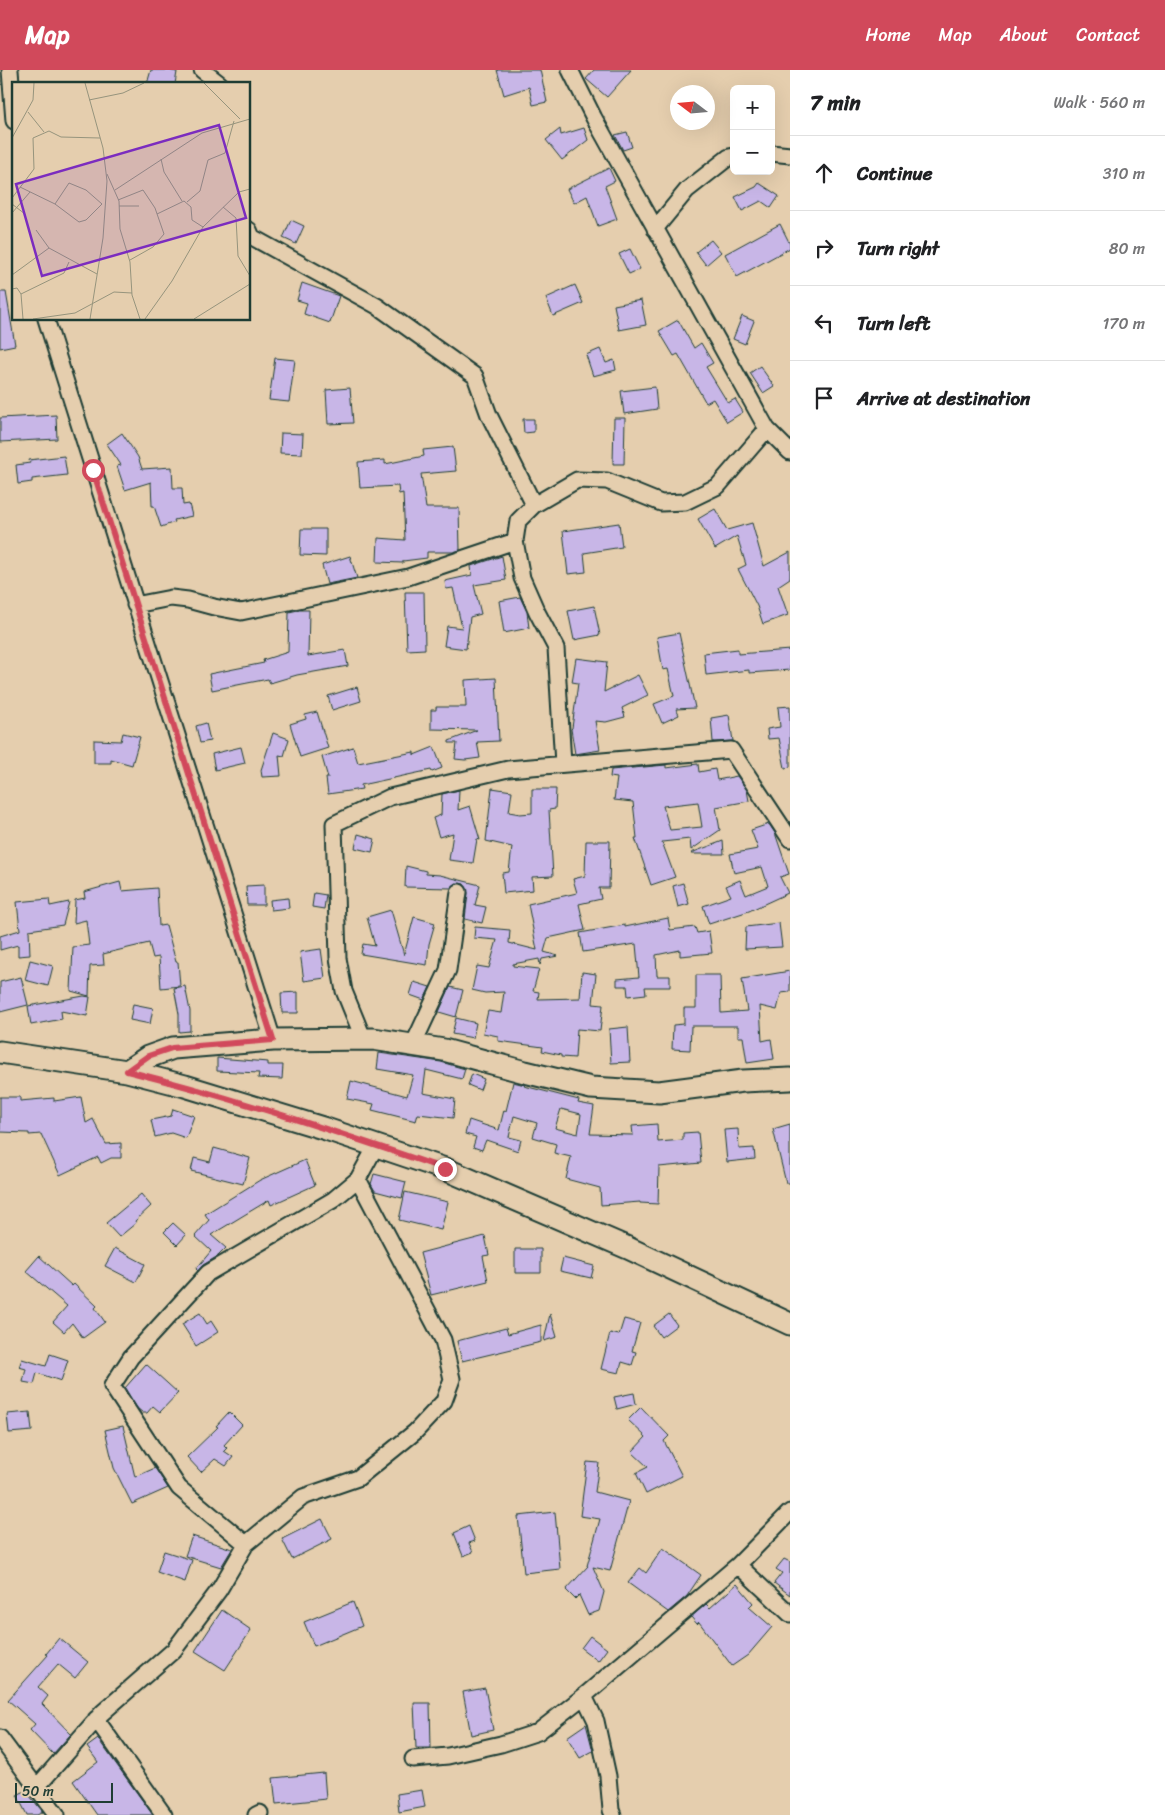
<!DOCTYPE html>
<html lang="en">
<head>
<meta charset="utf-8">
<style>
	body { margin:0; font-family:Sriracha,sans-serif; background:#f2f2f2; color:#202124 }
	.controls { position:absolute; right:15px; top:15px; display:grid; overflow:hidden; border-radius:8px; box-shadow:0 5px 20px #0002 }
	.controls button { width:45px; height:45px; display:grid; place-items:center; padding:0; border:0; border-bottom:1px solid #e0e0e0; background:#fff; color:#202124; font:25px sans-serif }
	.compass { position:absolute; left:670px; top:15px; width:45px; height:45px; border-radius:50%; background:#fff; box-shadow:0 5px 20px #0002; rotate:286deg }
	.scale { position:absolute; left:15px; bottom:12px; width:98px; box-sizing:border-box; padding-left:5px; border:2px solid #1f3d34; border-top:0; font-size:14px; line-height:18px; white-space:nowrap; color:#1f3d34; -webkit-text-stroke:4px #e5ceae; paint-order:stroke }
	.stop { position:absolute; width:15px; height:15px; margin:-11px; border:4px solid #d1495b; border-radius:50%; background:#fff }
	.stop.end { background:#d1495b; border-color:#fff; box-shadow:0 1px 5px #0008 }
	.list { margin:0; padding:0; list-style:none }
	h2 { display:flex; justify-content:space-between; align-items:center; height:65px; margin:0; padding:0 20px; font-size:21px }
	h2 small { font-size:16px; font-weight:400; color:#757577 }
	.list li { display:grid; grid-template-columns:32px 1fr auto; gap:15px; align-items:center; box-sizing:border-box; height:75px; padding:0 20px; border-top:1px solid #e0e0e0 }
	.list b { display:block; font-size:19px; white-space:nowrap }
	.list em { font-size:16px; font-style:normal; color:#757577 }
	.icon { flex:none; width:28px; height:28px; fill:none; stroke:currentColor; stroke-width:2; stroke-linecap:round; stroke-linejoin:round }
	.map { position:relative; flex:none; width:790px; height:1745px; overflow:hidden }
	header { display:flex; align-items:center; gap:30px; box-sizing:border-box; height:70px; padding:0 25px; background:#d1495b; color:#fff }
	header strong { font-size:24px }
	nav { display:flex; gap:28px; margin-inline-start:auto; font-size:18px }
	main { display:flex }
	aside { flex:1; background:#fff }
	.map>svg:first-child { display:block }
</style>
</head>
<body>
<header>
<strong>Map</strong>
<nav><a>Home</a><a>Map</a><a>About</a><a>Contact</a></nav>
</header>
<main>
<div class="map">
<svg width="790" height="1745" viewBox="0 0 790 1745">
	<rect width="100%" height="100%" fill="#e5ceae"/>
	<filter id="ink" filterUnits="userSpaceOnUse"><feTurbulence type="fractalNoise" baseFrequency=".02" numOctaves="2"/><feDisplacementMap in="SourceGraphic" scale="10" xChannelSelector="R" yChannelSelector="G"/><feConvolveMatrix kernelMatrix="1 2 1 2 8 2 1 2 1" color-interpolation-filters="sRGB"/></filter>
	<g filter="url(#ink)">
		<path fill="#c8b6e7" stroke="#1f3d34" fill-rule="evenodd" d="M151 0H168L177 2 175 14H147Z
			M497 0H540L547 32 533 35 529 17 504 25Z
			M594 0H631L607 27 586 9Z
			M584 58 588 70 562 90 546 70 560 59 561 65Z
			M627 62 632 77 623 80 615 65Z
			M609 98 615 111 605 116 617 149 598 156 587 126 574 133 567 119Z
			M759 113 779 126 771 138 761 131 742 141 735 127 756 117Z
			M291 150 304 156 296 174 283 168Z
			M780 154 790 174V178L737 207 725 184Z
			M711 170 721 182 706 195 696 182Z
			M630 179 640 199 629 204 619 184Z
			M302 213 339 226 330 253 304 244 307 233 297 230Z
			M575 215 583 233 553 246 546 228Z
			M0 222H6L15 275 0 278Z
			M641 230 646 255 619 260 614 235Z
			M742 246 754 251 745 274 733 269Z
			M678 250 694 278 701 273 713 293 706 297 728 333 735 329 743 342 727 352 713 329 706 333 678 284 674 286 659 261Z
			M600 279 606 293 614 290 616 300 593 306 586 285Z
			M275 288 295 290 289 332 269 330Z
			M760 296 774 316 763 323 750 303Z
			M655 317 657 339 624 344 621 321Z
			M350 318 353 353 328 354 326 320Z
			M56 345 57 369 0 372V348Z
			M614 348H625L624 394H613Z
			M523 349H534V362L524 363Z
			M122 363 138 387 142 399 172 397 173 418H182L183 435 189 434 192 446 174 450 175 452 161 457 154 436H152L151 412 125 420 117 396 121 395 107 374Z
			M281 363 303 364 302 384 280 383Z
			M453 377 456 401 421 404 426 438H459L460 480 453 482H427V488L403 491V493L377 492 378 468 405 470 403 423 399 424 398 416 360 418 358 392 385 390V394L424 386 423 380Z
			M64 386 67 405 32 409V412L18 414 16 395 30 393 29 390Z
			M715 439 727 460 752 453 764 496 790 482V508L778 516 788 545 763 554 757 536 738 499 746 495 737 466 715 479 698 449Z
			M619 453 622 477 584 483 586 502 568 504 563 461Z
			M301 459H326V486L300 485Z
			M350 486 357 508 327 514 322 495Z
			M502 486 506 510 474 515 481 544 470 547 466 579 444 576 447 556 462 558 453 518 446 519 445 511 472 505 471 496Z
			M405 522H424L425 579 407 580Z
			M520 527 527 542 529 558 504 563 499 531Z
			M594 536 600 565 574 570 568 541Z
			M298 540H309L308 586 345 580 348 596 297 605 270 613 268 609 212 620 209 604 264 593 263 590 288 582 289 542Z
			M679 563 695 638 676 639 679 645 662 653 654 634 674 626 668 599 663 600 657 567Z
			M738 579V584L790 580V600L749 603V600L706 605 704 583Z
			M576 588 607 592 604 622 638 605 648 625 622 638 625 647 606 652 595 651 600 680 575 684 571 659 572 658 578 613 572 612Z
			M496 608 499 671 477 672 480 688 465 690 455 689 457 673H449V671L477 660 431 659V640H436V637H466L465 610Z
			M357 617 361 631 332 640 328 626Z
			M790 636V697L785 698 779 668 768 669 767 659 780 657 778 637Z
			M317 642 328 678 300 687 290 654 306 649 305 645Z
			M729 645 733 671 713 672 711 648Z
			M206 653 210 671 200 673 196 656Z
			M123 663 140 667 132 695 111 689V693H94V670L121 671Z
			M273 663 289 669 284 686 279 685 281 706 262 707 261 700Z
			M241 677 245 693 215 700 212 684Z
			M353 677 358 693 414 682V685L434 677 442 698 432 702 431 700 361 715 362 719 328 724 326 708H328L322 687Z
			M698 694 699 702 715 699 717 710 737 706 747 720 749 731 716 737 720 760 691 780 690 769 662 772 675 807 651 815 635 768H637L633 732 614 730 617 708 610 707 611 700 666 695V698ZM698 732 702 757 670 760 663 736Z
			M492 718 512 721 509 742 520 744 532 743V719H556L555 739 549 740 553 806 532 807 533 820 504 823 502 803 509 802 512 777 486 771Z
			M459 720 458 740 470 736 480 770 477 769 473 793 449 790 453 763 439 767 433 748 441 745 442 724Z
			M769 754 775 763 789 804 780 807 788 823 749 841 709 854 703 836 731 826 726 816 740 810 746 825 768 816 762 797 734 803 730 784 758 779 751 760Z
			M358 764 375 769 372 782 355 778Z
			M586 771H610L609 818H599L601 829 579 834 585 860 548 868 544 882 558 886 542 889 540 895 539 889 513 894V896L539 899 533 921 539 922 538 929 580 928 582 902 596 904 593 934 603 935 600 961 577 959 575 988 561 987V985L542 981 543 977 498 971V966L483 963 488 941 501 943 504 922 485 923 472 920 477 896 489 898 497 870 474 868 475 857 510 860 509 873 537 880 528 834 577 823 573 809 585 806Z
			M723 771 724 784H692L691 783Z
			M406 796 426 801V804L440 805 480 815 475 835 486 837 482 853 465 849 468 823 464 814 456 813 451 818 405 817Z
			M120 812 122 821 157 818 159 856 166 855 176 892H178L180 916 161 918 159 887 153 888 149 873 103 884 104 895 90 896 89 926 71 921 73 877 89 875 86 850 74 853 75 830 85 828 84 822Z
			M683 813 689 834 678 837 673 816Z
			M264 815V835H247L246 816Z
			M314 823 326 825 324 839 312 837Z
			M288 828 289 838 271 840 270 830Z
			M49 829 50 836 69 832 63 855 29 860 30 885 18 886V875L0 880V866L20 860 17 832Z
			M391 840 404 885 414 847 435 853 429 874 427 895 361 884 363 874 375 876 367 847Z
			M668 848 670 860 695 857 697 863 709 861 712 883 680 886V880L656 885 657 906H670V917H645L646 924 628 926 627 916H617V909L639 907 636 874 583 882 580 863 625 855V857Z
			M779 853 782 877 745 879 746 857Z
			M321 879 325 908 304 911 300 882Z
			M30 890 53 896 48 916 25 910Z
			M790 901V922L781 923 777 940 760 936 762 971 771 969 774 989 747 993 743 967H738V956H691L690 980 672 979 673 955 684 954V938H696V905H720L721 943 747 941 742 909Z
			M21 907 28 935 0 942V912Z
			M414 912 430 917 424 930 410 925Z
			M185 916 190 941V961L179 962V944L174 918Z
			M450 917 463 920 456 947 439 942Z
			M298 922V943H282L281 923Z
			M84 926 90 927 87 946 61 941 62 949 31 955 28 936Z
			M133 934 153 938 150 954 130 950Z
			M456 948 476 953 473 968 452 964Z
			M628 957 630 992 611 993 609 959Z
			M379 983 441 992 465 999 462 1009 426 1000 423 1023 455 1029 453 1048 418 1044 416 1051 372 1040 374 1034 347 1029 351 1011 407 1026 413 1005 377 999Z
			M217 988 268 992V995H283L282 1009 258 1008 259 1003 217 1001Z
			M472 1004 484 1009 480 1020 468 1015Z
			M513 1012 525 1015 524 1016 579 1030 578 1033 594 1036 590 1064 633 1065 632 1056 657 1054 658 1072 683 1070V1063L698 1062 701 1093 659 1097 658 1134 640 1133V1132L601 1135 600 1118 566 1109 571 1087 554 1083 556 1074 533 1067 537 1053 514 1046 509 1067 521 1070 518 1081 486 1070 482 1080 473 1077 476 1067 465 1064 469 1050 499 1060 504 1040 506 1041ZM561 1039 581 1044 578 1064 555 1058Z
			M0 1027H20V1031L54 1028V1031L81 1027 86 1053 93 1049 106 1074 121 1073V1088H111L101 1093 98 1087 60 1105 41 1064 29 1065V1063L0 1062Z
			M173 1039 194 1046 186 1068 171 1063 155 1067 151 1050 171 1046Z
			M790 1054V1113H786L773 1059Z
			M738 1059 739 1079 754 1078 755 1089 727 1092 724 1060Z
			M214 1078 250 1088 243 1114 191 1101 194 1088 210 1092Z
			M305 1090 315 1115 271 1135 269 1130 211 1165 226 1178 218 1186 203 1195 198 1201 196 1199 211 1181 195 1166 209 1150 205 1144 260 1110Z
			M374 1104 406 1112 402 1128 375 1121 371 1114Z
			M405 1122 448 1132 441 1160 399 1150Z
			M141 1124 151 1136 135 1151 136 1153 119 1167 106 1153Z
			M173 1153 186 1165 177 1175 164 1162Z
			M485 1166 489 1185 483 1186 488 1211 431 1225 420 1183Z
			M115 1178 145 1194 136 1212 105 1196Z
			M515 1179H541V1203H515Z
			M39 1186 72 1216 74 1214 97 1236 95 1238 105 1252 83 1268 72 1253 64 1262 53 1252 67 1236 26 1201Z
			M563 1188 594 1196 591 1208 560 1201Z
			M200 1243 207 1254 211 1251 218 1262 196 1276 182 1254Z
			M550 1244 557 1267 544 1271Z
			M669 1244 677 1255 661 1267 653 1256Z
			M624 1249 640 1253 632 1281 636 1282 632 1295 622 1292 619 1303 601 1299 610 1263 619 1265Z
			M541 1255V1272L462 1291 457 1271 506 1258 508 1264Z
			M50 1284 68 1290 61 1311 37 1303 34 1314 23 1312 26 1299 19 1297 22 1289 46 1296Z
			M146 1294 178 1323 160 1342 153 1336 147 1343H143L137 1338 125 1318Z
			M634 1323 636 1334 617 1339 614 1327Z
			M641 1337 669 1366 664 1371 682 1406 646 1424 636 1403 648 1397 632 1382 646 1367 628 1350Z
			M30 1342 32 1361 9 1363 7 1344Z
			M229 1342 242 1355 224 1375 227 1378 224 1381 233 1387 226 1396 215 1389 201 1402 187 1387 218 1357 216 1356Z
			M123 1356 135 1407 155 1398 168 1418 132 1434 114 1398 105 1360Z
			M587 1392 599 1393 595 1422 629 1431 610 1501 593 1497 604 1522 599 1541 588 1545 579 1525 575 1529 566 1520 588 1496H587L600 1449 580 1446Z
			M555 1442 560 1499 524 1503 518 1446Z
			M322 1449 332 1469 292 1489 282 1469Z
			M469 1456 475 1471 469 1473 473 1482 463 1486 454 1463Z
			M192 1466 232 1479 221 1497 185 1486Z
			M663 1478 701 1505 687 1526 668 1542 628 1513 640 1498 646 1503Z
			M164 1481 192 1490 185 1512 157 1502Z
			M784 1489 790 1492V1525L774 1513 782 1503 776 1499Z
			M737 1514 753 1533 749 1537 772 1557 748 1585 732 1596 699 1552 697 1554 691 1547 706 1534 710 1538Z
			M353 1532 362 1556 314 1576 304 1552Z
			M222 1540 251 1560 225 1600 195 1581Z
			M590 1566 607 1579 598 1591 581 1578Z
			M59 1568 88 1592 75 1608 58 1594 38 1617 48 1626 42 1634 71 1664 53 1684 30 1660 35 1654 8 1630 48 1585 46 1584Z
			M485 1618 493 1660 471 1665 463 1622Z
			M414 1633H430L431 1678H416Z
			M586 1654 593 1681 580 1688 567 1667Z
			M98 1669 153 1745H97L73 1711 98 1692 87 1677Z
			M324 1703 326 1729 276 1734 273 1708Z
			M27 1720 29 1725 43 1742 37 1745H27L17 1725Z
			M422 1720 425 1737 399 1742 397 1724Z"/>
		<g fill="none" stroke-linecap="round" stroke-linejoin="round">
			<g stroke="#1f3d34" stroke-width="19">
				<path id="street" d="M10 0 14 51
					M202 0 220 14
					M570 0 594 48 767 359 790 382
					M771 83 790 85
					M655 159 687 120 729 87 734 86
					M249 160 252 167 377 236 475 306 489 345 534 435
					M46 249 273 970
					M135 535 171 528 188 530 214 537 241 542 408 507 515 471
					M563 694 556 578 537 542 522 508 515 471 518 451 534 435 577 410 607 411 661 433 685 432 718 416 767 359
					M364 970 344 921 338 888 334 754 390 727 508 699 731 680 790 769
					M413 975 448 900 459 822
					M246 1474 179 1418 112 1316 131 1287 208 1203 333 1130 358 1109 376 1076
					M738 1495 790 1544
					M584 1626 596 1651 608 1706 611 1740 613 1745
					M96 1649 164 1745
					M0 1668 57 1745
					M413 1689 448 1686 501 1674 538 1662 584 1626 738 1495 790 1442
					M36 1718 102 1643 174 1580 219 1520 246 1474 303 1427 358 1408 415 1362 444 1331 452 1309 443 1270 358 1109
					M256 1745 260 1743"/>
			</g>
			<g stroke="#1f3d34" stroke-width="25">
				<path id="secondary" d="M0 982 127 1001 185 1016 326 1059 445 1099 628 1178 790 1254
					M127 1001 148 987 173 978 273 970 373 969 444 980 525 1002 591 1018 659 1022 743 1011 790 1009"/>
			</g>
			<use href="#street" stroke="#e5ceae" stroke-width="15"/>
			<use href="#secondary" stroke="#e5ceae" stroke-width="21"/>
		</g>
	</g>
	<g fill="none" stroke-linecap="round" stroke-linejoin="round" filter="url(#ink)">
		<path stroke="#d1495b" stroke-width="6" d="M93 400 273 970 172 978 148 986 127 1001C235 1028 340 1063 445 1099"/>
	</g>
	<g transform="translate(12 12)">
		<rect width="238" height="238" fill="#e5ceae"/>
		<path fill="none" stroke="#96947d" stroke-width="1" d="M73 1 91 66 95 99 91 156 78 237M192 1 228 37M77 18 111 11 132 1M16 30 32 50M0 56 21 18 22 1M149 77 152 90 170 119M95 92 107 119 108 147 118 180 120 213 128 237M8 105 43 122 67 140 74 138 90 122M103 108 190 51 238 37M0 116 22 87 21 56 37 49 49 55 88 56M106 118 131 108 143 126 152 152 141 165 118 178M175 120 188 109 196 78 213 71 222 39M0 122 13 132M43 122 57 101 74 108 90 122M107 124H127M211 125 224 136 226 174 238 194M0 131 18 110M145 132 172 119 179 125 180 138 191 145M24 148 37 166 85 192M0 193 37 166M0 207 5 206 9 212 11 237M9 212 52 191 57 180M21 237 63 231 102 210 120 211M133 237 160 199 191 145 227 110 238 107M182 237 238 202"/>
		<path fill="#7b2cbf" fill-opacity="0.15" stroke="#7b2cbf" stroke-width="2.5" d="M207 43 234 136 30 194 4 102Z"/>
		<rect width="238" height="238" fill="none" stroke="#1f3d34" stroke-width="2.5"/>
	</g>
</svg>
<div class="controls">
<button>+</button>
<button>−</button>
</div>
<svg class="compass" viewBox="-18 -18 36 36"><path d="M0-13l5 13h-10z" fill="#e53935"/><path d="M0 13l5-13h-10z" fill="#757577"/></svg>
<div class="scale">50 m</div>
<div class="stop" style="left:93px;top:400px"></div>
<div class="stop end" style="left:445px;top:1099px"></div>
</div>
<aside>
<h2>7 min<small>Walk · 560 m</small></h2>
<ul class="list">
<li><svg class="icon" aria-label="ahead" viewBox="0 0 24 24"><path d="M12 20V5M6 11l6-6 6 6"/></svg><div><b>Continue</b></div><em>310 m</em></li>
<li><svg class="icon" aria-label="right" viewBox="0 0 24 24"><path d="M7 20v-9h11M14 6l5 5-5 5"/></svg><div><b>Turn right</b></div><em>80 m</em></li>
<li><svg class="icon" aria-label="left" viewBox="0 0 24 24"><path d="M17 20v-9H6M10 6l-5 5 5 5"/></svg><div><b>Turn left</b></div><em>170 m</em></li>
<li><svg class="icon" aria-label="arrive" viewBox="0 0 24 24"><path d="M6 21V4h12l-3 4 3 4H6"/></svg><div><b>Arrive at destination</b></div></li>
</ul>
</aside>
</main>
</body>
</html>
